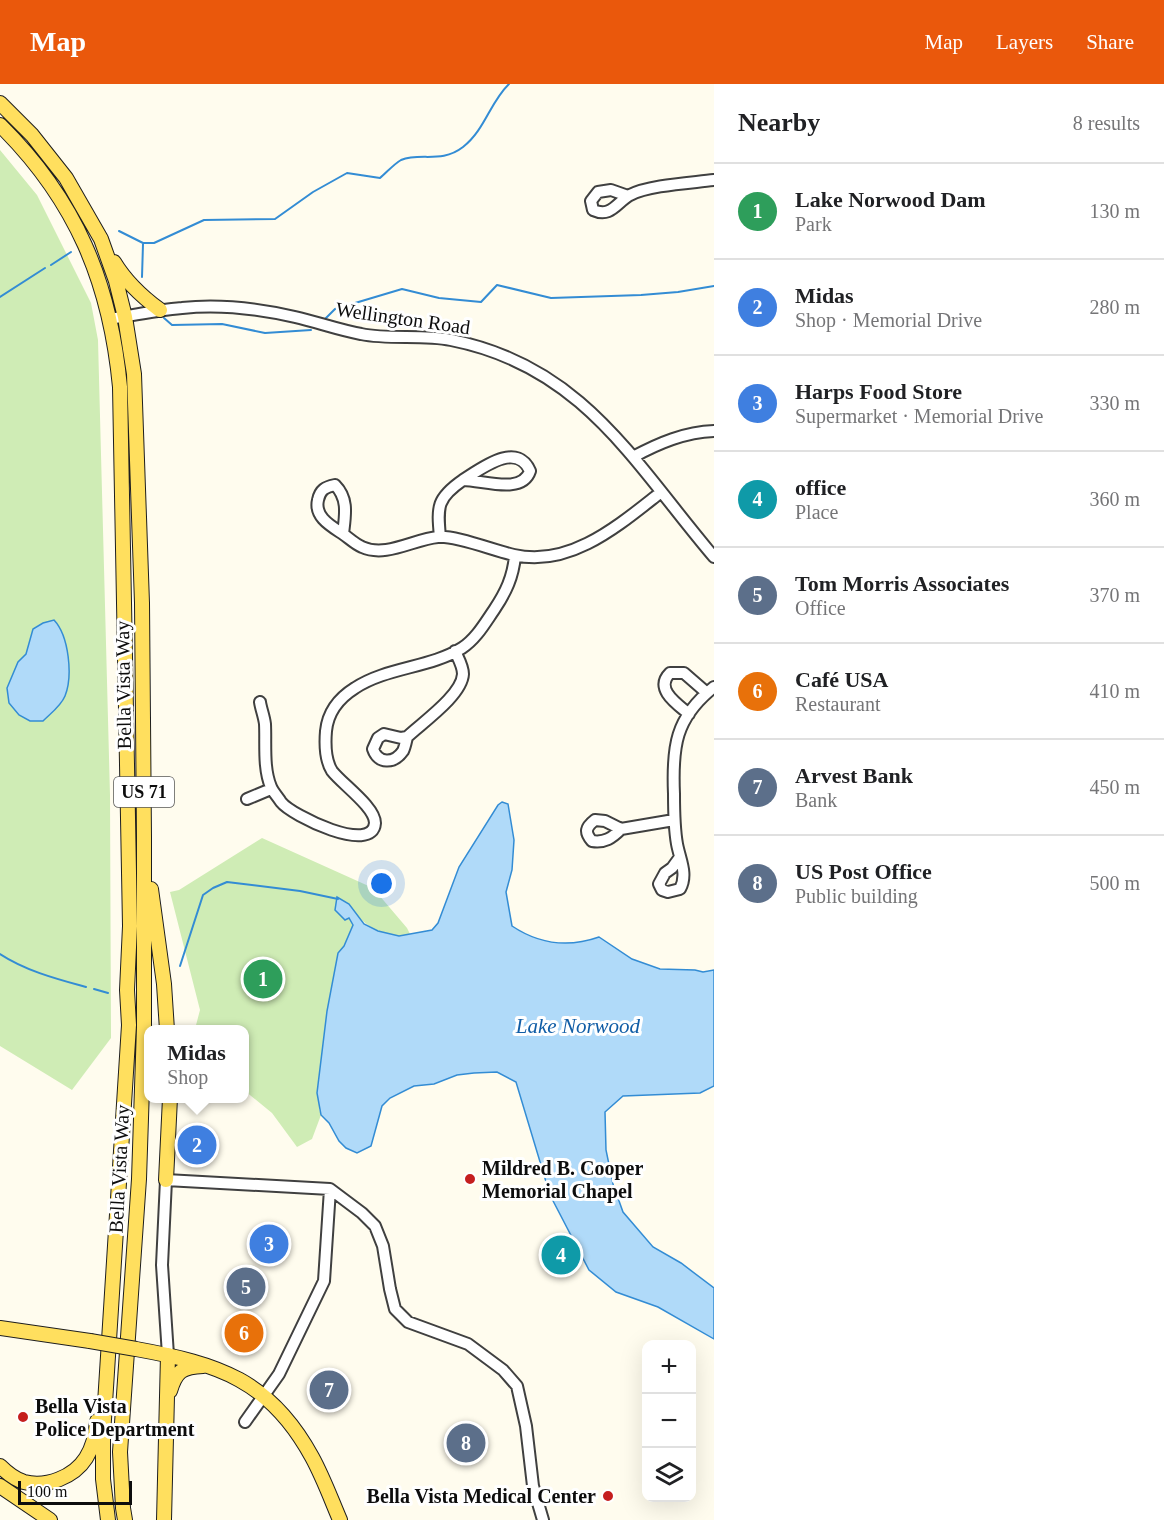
<!DOCTYPE html>
<html lang="en">
<head>
<meta charset="utf-8">
<style>
	body { margin:0; font-family:"Times New Roman",serif; background:#f2f2f2; color:#202124 }
	.controls { position:absolute; right:18px; bottom:18px; display:grid; overflow:hidden; border-radius:12px; box-shadow:0 6px 24px #0002 }
	.controls button { width:54px; height:54px; display:grid; place-items:center; padding:0; border:0; border-bottom:2px solid #e0e0e0; background:#fff; color:#202124; font:30px sans-serif }
	.scale { position:absolute; left:18px; bottom:15px; width:114px; box-sizing:border-box; padding-left:6px; border:3px solid #0d0d0d; border-top:0; font-size:16px; line-height:21px; white-space:nowrap; color:#0d0d0d; -webkit-text-stroke:4px #fff; paint-order:stroke }
	.you { position:absolute; left:382px; top:800px; width:21px; height:21px; margin:-15px; border:4px solid #fff; border-radius:50%; background:#1a73e8; box-shadow:0 0 0 9px #1a73e833 }
	.badge { display:grid; place-items:center; width:39px; height:39px; border-radius:50%; background:#ea580c; color:#fff; font-size:20px; font-weight:700 }
	.pin { position:absolute; translate:-50% -50%; border:3px solid #fff; box-shadow:0 2px 6px #0006 }
	.popup { position:absolute; left:144px; top:941px; width:105px; height:78px; box-sizing:border-box; display:grid; place-content:center; border-radius:12px; background:#fff; filter:drop-shadow(0 2px 4px #0005); font-size:20px; white-space:nowrap; color:#757577 }
	.popup b { font-size:22px; color:#202124 }
	.popup::after { content:''; position:absolute; left:50%; top:100%; margin-left:-12px; border:12px solid transparent; border-top-color:#fff }
	.list { margin:0; padding:0; list-style:none }
	h2 { display:flex; justify-content:space-between; align-items:center; height:78px; margin:0; padding:0 24px; font-size:26px }
	h2 small { font-size:20px; font-weight:400; color:#757577 }
	.list li { display:grid; grid-template-columns:39px 1fr auto; gap:18px; align-items:center; box-sizing:border-box; height:96px; padding:0 24px; border-top:2px solid #e0e0e0 }
	.list b { display:block; font-size:22px; white-space:nowrap }
	.list p { margin:0; font-size:20px; white-space:nowrap; color:#757577 }
	.list em { font-size:20px; font-style:normal; color:#757577 }
	.icon { flex:none; width:33px; height:33px; fill:none; stroke:currentColor; stroke-width:2; stroke-linecap:round; stroke-linejoin:round }
	.map { position:relative; flex:none; width:714px; height:1436px; overflow:hidden }
	header { display:flex; align-items:center; gap:36px; box-sizing:border-box; height:84px; padding:0 30px; background:#ea580c; color:#fff }
	header strong { font-size:28px }
	nav { display:flex; gap:33px; margin-inline-start:auto; font-size:21px }
	main { display:flex }
	aside { flex:1; background:#fff }
	.map>svg:first-child { display:block }
</style>
</head>
<body>
<header>
<strong>Map</strong>
<nav><a>Map</a><a>Layers</a><a>Share</a></nav>
</header>
<main>
<div class="map">
<svg width="714" height="1436" viewBox="0 0 714 1436">
	<rect width="100%" height="100%" fill="#fffcee"/>
	<path fill="#cfecb5" d="M0 66 37 111 91 219 98 256 110 711 111 954 72 1006 0 962Z
		M262 754 373 804 407 844 411 852C384 852 364 845 349 820V833L353 841 344 862 338 869 319 1025 321 1031 312 1055 297 1063 272 1029 245 1007V946L195 945 200 926 170 808 179 806Z"/>
	<path fill="#b0daf9" stroke="#338cd4" stroke-width="1.5" d="M54 536C69 552 73 592 65 612 61 622 50 630 43 637H30L19 631 9 619 7 604 18 578 26 570 33 545 43 539Z
		M502 718 508 720 514 756 512 786 506 808 512 842C539 860 568 864 599 853L632 875 660 885 695 886 703 888 714 886V1002L700 1009 623 1012 605 1028 606 1066 613 1100 623 1128 653 1163 681 1179 714 1204V1255L658 1223 616 1208 589 1186 550 1111 516 998 497 988 474 989 457 991 434 1000 414 1002 390 1014 382 1022 371 1062 357 1069 346 1064 339 1057 329 1039 321 1031 317 1009 327 927 338 869 344 862 353 841 349 834 345 836 335 826 337 813 349 820 364 840 378 847 399 852 432 846 438 839 459 783 498 721Z"/>
	<g fill="none" stroke-linecap="round" stroke-linejoin="round">
		<path stroke="#338cd4" stroke-width="2" d="M119 147 143 159H154L204 136 275 135 313 108 347 89 380 94C386 89 394 80 401 76 421 68 441 80 463 63 485 46 490 18 509 0
			M51 181 71 168
			M142 193 143 160
			M0 213 45 184
			M164 234 172 241 222 240 265 249 311 246
			M325 235 335 225 402 205 439 214 481 218 497 201 551 214 641 211 678 208 714 202
			M0 870C26 887 57 895 86 903
			M180 882 203 811 213 804 227 798 300 807 338 815
			M94 905 108 909"/>
		<g stroke="#404040" stroke-width="14">
			<path id="minor" d="M628 112 611 106 598 108 591 117 593 126C611 134 616 119 630 111 649 101 691 99 714 96
				M110 235C134 231 158 226 182 224 218 220 260 225 295 233 317 238 339 246 361 250 390 256 422 250 451 256 583 282 634 379 714 473
				M633 373C659 359 685 348 714 347
				M343 450C331 442 314 433 318 416 320 406 325 403 335 401 349 415 345 432 343 450 349 454 355 460 362 463 386 474 414 455 438 453 455 451 495 467 514 471 570 484 619 441 660 409
				M440 453C437 422 437 414 463 396 483 396 522 411 530 387 517 357 482 384 463 396
				M260 618C261 625 264 632 265 640 266 660 263 684 271 703 273 708 278 713 281 718 292 732 373 771 375 739 375 723 342 700 332 687 325 676 325 659 326 647 328 627 339 614 355 604 387 583 430 584 462 564 476 555 485 539 494 526 506 508 513 493 515 472
				M689 630C677 620 654 605 670 589H684L707 609
				M407 653C406 657 405 663 403 667 394 680 378 680 373 665L378 654 384 650 401 654 407 653C423 638 462 611 463 590 463 582 458 574 455 567
				M247 715 271 705
				M621 745C612 754 605 759 592 757 584 748 586 743 595 736L605 737 621 745 674 736
				M680 773 672 784 665 789 659 800 662 806 668 808 680 805C688 790 680 776 677 760 674 743 674 727 674 710 672 663 675 634 714 603
				M168 1271 162 1181 166 1096 330 1105 362 1129 375 1142 383 1162 390 1205 395 1225 408 1238 468 1260 503 1286 517 1302 526 1342 533 1402 543 1436
				M245 1338 279 1290 324 1197 330 1105"/>
		</g>
		<g stroke="#1e1e1e" stroke-width="16">
			<path id="major" d="M0 19 32 51 66 94 101 155 116 197 125 233 134 290 142 519 144 753V943L139 1095 120 1368 123 1424 125 1436
				M0 41C76 116 110 198 120 303L130 842 127 906 129 941 103 1351V1395L108 1436
				M114 178C126 198 141 212 160 226
				M151 805 164 900 167 946
				M166 1096 170 1014
				M0 1244 90 1257
				M136 1265C219 1280 270 1296 312 1373 323 1393 331 1415 340 1436
				M170 1307C176 1287 182 1283 203 1282
				M0 1382C7 1389 14 1395 24 1398 46 1404 74 1393 86 1374 93 1363 96 1350 97 1337
				M0 1402 50 1436
				M164 1436 168 1271"/>
		</g>
		<use href="#minor" stroke="#fff" stroke-width="10"/>
		<use href="#major" stroke="#ffdf5e" stroke-width="14"/>
		<g stroke="#1e1e1e" stroke-width="16" stroke-linecap="butt">
			<path id="major-bridge" d="M90 1257 136 1265"/>
		</g>
		<use href="#major-bridge" stroke="#ffdf5e" stroke-width="14"/>
	</g>
	<g fill="#c51e1e" stroke="#fff" stroke-width="2">
		<circle cx="470" cy="1095" r="6"/>
		<circle cx="23" cy="1333" r="6"/>
		<circle cx="608" cy="1412" r="6"/>
	</g>
	<g text-anchor="middle" dominant-baseline="central" stroke-width="6" stroke-linejoin="round" paint-order="stroke">
		<rect fill="#fff" stroke="#565656" stroke-width="1.5" x="114" y="693" width="60" height="30" rx="4.5"/>
		<g font-size="18" font-weight="bold" fill="#0d0d0d">
			<text x="144" y="708">US 71</text>
		</g>
		<g font-size="20" fill="#0d0d0d" stroke="#fff">
			<text transform="translate(403 234) rotate(8)">Wellington Road</text>
			<text transform="translate(123 601) rotate(-91)">Bella Vista Way</text>
			<text transform="translate(119 1085) rotate(-87)">Bella Vista Way</text>
		</g>
		<g font-size="20" font-weight="bold" fill="#0d0d0d" stroke="#fff" text-anchor="start">
			<text x="482" y="1084">Mildred B. Cooper<tspan x="482" dy="23">Memorial Chapel</tspan></text>
			<text x="35" y="1322">Bella Vista<tspan x="35" dy="23">Police Department</tspan></text>
			<text x="596" y="1412" text-anchor="end">Bella Vista Medical Center</text>
		</g>
		<g font-size="21" font-style="italic" fill="#105da6" stroke="#fff">
			<text x="578" y="942">Lake Norwood</text>
		</g>
	</g>
</svg>
<div class="controls">
<button>+</button>
<button>−</button>
<button><svg class="icon" aria-label="layers" viewBox="0 0 24 24"><path d="M12 4l9 5-9 5-9-5zM3 14l9 5 9-5"/></svg></button>
</div>
<div class="scale">100 m</div>
<div class="you"></div>
<div class="pin badge" style="left:263px;top:895px;background:#2e9e5b">1</div>
<div class="pin badge" style="left:197px;top:1061px;background:#3f7fe0">2</div>
<div class="popup"><b>Midas</b>Shop</div>
<div class="pin badge" style="left:269px;top:1160px;background:#3f7fe0">3</div>
<div class="pin badge" style="left:561px;top:1171px;background:#0f9aa8">4</div>
<div class="pin badge" style="left:246px;top:1203px;background:#5c6f8a">5</div>
<div class="pin badge" style="left:244px;top:1249px;background:#e8710a">6</div>
<div class="pin badge" style="left:329px;top:1306px;background:#5c6f8a">7</div>
<div class="pin badge" style="left:466px;top:1359px;background:#5c6f8a">8</div>
</div>
<aside>
<h2>Nearby<small>8 results</small></h2>
<ul class="list">
<li><span class="badge" style="background:#2e9e5b">1</span><div><b>Lake Norwood Dam</b><p>Park</p></div><em>130 m</em></li>
<li><span class="badge" style="background:#3f7fe0">2</span><div><b>Midas</b><p>Shop · Memorial Drive</p></div><em>280 m</em></li>
<li><span class="badge" style="background:#3f7fe0">3</span><div><b>Harps Food Store</b><p>Supermarket · Memorial Drive</p></div><em>330 m</em></li>
<li><span class="badge" style="background:#0f9aa8">4</span><div><b>office</b><p>Place</p></div><em>360 m</em></li>
<li><span class="badge" style="background:#5c6f8a">5</span><div><b>Tom Morris Associates</b><p>Office</p></div><em>370 m</em></li>
<li><span class="badge" style="background:#e8710a">6</span><div><b>Café USA</b><p>Restaurant</p></div><em>410 m</em></li>
<li><span class="badge" style="background:#5c6f8a">7</span><div><b>Arvest Bank</b><p>Bank</p></div><em>450 m</em></li>
<li><span class="badge" style="background:#5c6f8a">8</span><div><b>US Post Office</b><p>Public building</p></div><em>500 m</em></li>
</ul>
</aside>
</main>
</body>
</html>
